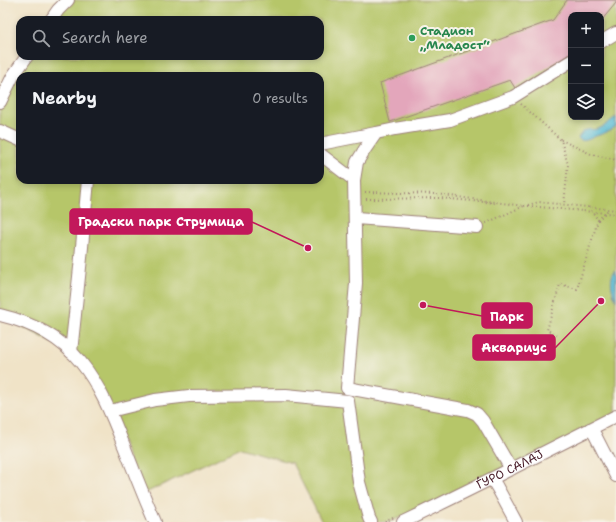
<!DOCTYPE html>
<html lang="en">
<head>
<meta charset="utf-8">
<style>
	body { margin:0; font-family:"Shantell Sans",sans-serif; background:#20242c; color:#f1f3f6 }
	.controls { position:absolute; right:12px; top:12px; display:grid; overflow:hidden; border-radius:8px; box-shadow:0 2px 6px #0003 }
	.controls button { width:36px; height:36px; display:grid; place-items:center; padding:0; border:0; border-bottom:1px solid #363941; background:#171b24; color:#f1f3f6; font:20px sans-serif }
	.list { margin:0; padding:0; list-style:none }
	h2 { display:flex; justify-content:space-between; align-items:center; height:52px; margin:0; padding:0 16px; font-size:17px }
	h2 small { font-size:13px; font-weight:400; color:#9ea1a6 }
	.icon { flex:none; width:22px; height:22px; fill:none; stroke:currentColor; stroke-width:2; stroke-linecap:round; stroke-linejoin:round }
	.map { position:relative; flex:none; width:616px; height:522px; overflow:hidden }
	.search { position:absolute; background:#171b24; box-shadow:0 2px 6px #0003; left:16px; top:16px; width:308px; height:44px; display:flex; align-items:center; gap:10px; box-sizing:border-box; padding:0 14px; border-radius:12px; color:#9ea1a6; font-size:15px }
	.panel { position:absolute; background:#171b24; box-shadow:0 2px 6px #0003; left:16px; top:72px; width:308px; height:112px; border-radius:12px }
	.map>svg:first-child { display:block }
</style>
</head>
<body>
<div class="map">
<svg width="616" height="522" viewBox="0 0 616 522">
	<rect width="100%" height="100%" fill="#f7f3e8"/>
	<filter id="ink" filterUnits="userSpaceOnUse"><feTurbulence type="fractalNoise" baseFrequency=".025" numOctaves="2"/><feDisplacementMap in="SourceGraphic" scale="8" xChannelSelector="R" yChannelSelector="G"/><feConvolveMatrix kernelMatrix="1 2 1 2 8 2 1 2 1" color-interpolation-filters="sRGB"/></filter>
	<filter id="wash" filterUnits="userSpaceOnUse"><feTurbulence type="fractalNoise" baseFrequency=".012" numOctaves="4" result="noise"/><feDisplacementMap in="SourceGraphic" scale="16" xChannelSelector="R" yChannelSelector="G"/><feGaussianBlur stdDeviation="0.9" result="paint"/><feColorMatrix in="noise" values="0 0 0 0 0 0 0 0 0 0 0 0 0 0 0 0 0 1.4 0 .05"/><feComposite in="paint" operator="in"/></filter>
	<g filter="url(#wash)">
		<rect width="100%" height="100%" fill="#f0e3c7"/>
		<path fill="#b6c669" stroke="#80724a" fill-rule="evenodd" d="M68 0H616V416L492 479 389 522H322L292 463 240 448 143 494 110 411 71 352 0 315V102L27 56H320V20H51ZM571 15H601V117H571ZM20 76H320V180H20Z"/>
		<path fill="#55b9d3" stroke="#506c7f" d="M616 117V126C610 132 606 132 599 135 591 137 588 142 580 140L578 138C586 125 590 132 600 128 606 126 611 120 616 117Z
			M616 270V301C612 292 608 277 616 270Z"/>
		<g id="blocks">
			<path fill="#e3a6bb" d="M567 0H616V3L601 21V15H571V53L515 88 510 80 390 122 380 83 553 20Z"/>
		</g>
	</g>
	<g filter="url(#ink)">
		<use href="#blocks" fill-opacity="0" stroke="#9d8179" stroke-width="1"/>
		<g fill="none" stroke-linecap="round" stroke-linejoin="round">
			<g stroke="#9d8179" stroke-width="14">
				<g id="minor">
					<path d="M51 20 58 10 68 0"/>
					<path d="M601 42 616 33"/>
					<path d="M0 102 13 76 27 56"/>
					<path d="M0 131 20 140"/>
					<path d="M320 144 376 133"/>
					<path d="M320 154 354 180"/>
					<path d="M356 218 477 227"/>
					<path d="M0 315C76 333 98 379 124 446 134 471 144 497 155 522"/>
					<path d="M71 352 81 258 88 180"/>
					<path d="M110 411 155 400 189 396 286 395 348 401 359 482 369 518 371 522"/>
					<path d="M590 429 595 435 616 476"/>
					<path d="M511 469 483 421 477 414 468 410 347 388 356 283 354 180 357 162 365 149 376 133 395 129 450 120 513 97 571 61"/>
					<path d="M492 479 497 487 516 522"/>
					<path id="s1" d="M403 522C474 488 545 452 616 416"/>
				</g>
			</g>
			<path stroke="#9d8179" stroke-width="2" stroke-dasharray="1 3" stroke-linecap="butt" d="M521 104 561 140 568 165 564 205
				M561 140 591 154 616 160
				M365 192 436 194 524 206 539 202 616 210
				M366 199 439 198 495 203
				M528 206 616 214
				M598 220 609 209
				M486 223 524 206
				M557 335 547 330 560 284 577 289 598 220 589 207
				M385 522 393 518"/>
			<use href="#minor" stroke="#fff" stroke-width="12"/>
		</g>
	</g>
	<circle fill="#2e9e5b" stroke="#f7f3e8" stroke-width="1.5" cx="412" cy="38" r="4"/>
	<g text-anchor="middle" dominant-baseline="central" stroke-width="4" stroke-linejoin="round" paint-order="stroke">
		<g font-size="12" font-weight="bold" fill="#27864d" stroke="#f7f3e8" text-anchor="start">
			<text x="420" y="31">Стадион<tspan x="420" dy="14">„Младост“</tspan></text>
		</g>
		<g font-size="12" fill="#4a1f2b" stroke="#f7f3e8">
			<text stroke="none"><textPath href="#s1" startOffset="119">ЃУРО САЛАЈ</textPath></text>
		</g>
	</g>
	<path fill="none" stroke="#c2185b" stroke-width="1.5" d="M308 248L252 222M423 305L482 316M601 301L555 348"/>
	<g fill="#c2185b" stroke="#f7f3e8" stroke-width="1.5">
		<circle cx="308" cy="248" r="4"/>
		<circle cx="423" cy="305" r="4"/>
		<circle cx="601" cy="301" r="4"/>
	</g>
	<g fill="#c2185b" stroke="#c2185b" stroke-width="1.5">
		<rect x="70" y="209" width="182" height="25" rx="4"/>
		<rect x="482" y="303" width="50" height="25" rx="4"/>
		<rect x="473" y="335" width="82" height="25" rx="4"/>
	</g>
	<g font-size="13" text-anchor="middle" font-weight="bold" fill="#fff">
		<text x="161" y="226">Градски парк Струмица</text>
		<text x="507" y="321">Парк</text>
		<text x="514" y="352">Аквариус</text>
	</g>
</svg>
<div class="controls">
<button>+</button>
<button>−</button>
<button><svg class="icon" aria-label="layers" viewBox="0 0 24 24"><path d="M12 4l9 5-9 5-9-5zM3 14l9 5 9-5"/></svg></button>
</div>
<div class="search"><svg class="icon" aria-label="search" viewBox="0 0 24 24"><circle cx="10" cy="10" r="6"/><path d="M15 15l6 6"/></svg>Search here</div>
<section class="panel">
<h2>Nearby<small>0 results</small></h2>
<ul class="list">
</ul>
</section>
</div>
</body>
</html>
